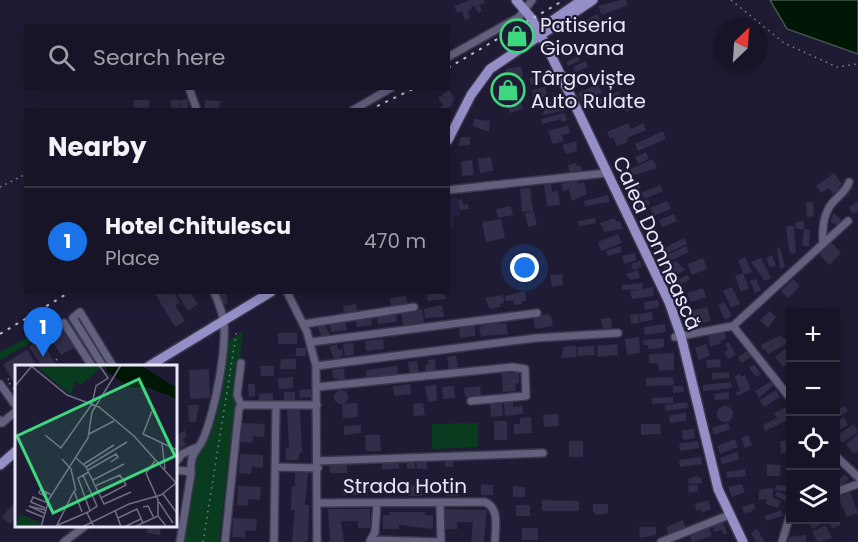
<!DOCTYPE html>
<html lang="en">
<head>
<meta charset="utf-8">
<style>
	body { margin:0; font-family:Poppins,sans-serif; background:#242133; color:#f1f3f6 }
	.controls { position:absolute; right:18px; bottom:18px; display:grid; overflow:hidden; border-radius:0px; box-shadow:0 3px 15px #0003 }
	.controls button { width:54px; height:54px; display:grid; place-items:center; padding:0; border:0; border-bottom:2px solid #363344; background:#171427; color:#f1f3f6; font:30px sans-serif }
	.compass { position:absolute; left:714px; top:18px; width:54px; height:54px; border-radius:50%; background:#171427; box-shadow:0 3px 15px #0003; rotate:25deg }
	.you { position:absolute; left:525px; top:268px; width:21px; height:21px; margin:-15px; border:4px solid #fff; border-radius:50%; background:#1a73e8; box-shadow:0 0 0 9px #1a73e833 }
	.badge { display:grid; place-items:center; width:39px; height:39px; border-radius:50%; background:#1a73e8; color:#fff; font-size:20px; font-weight:700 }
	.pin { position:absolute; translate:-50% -50px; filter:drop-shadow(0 2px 3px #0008) }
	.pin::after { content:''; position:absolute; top:32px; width:21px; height:18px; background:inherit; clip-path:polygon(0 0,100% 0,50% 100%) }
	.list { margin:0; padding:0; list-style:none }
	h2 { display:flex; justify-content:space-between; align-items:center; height:78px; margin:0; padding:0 24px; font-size:26px }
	h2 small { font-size:20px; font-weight:400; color:#9e9ea7 }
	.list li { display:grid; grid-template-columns:39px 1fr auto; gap:18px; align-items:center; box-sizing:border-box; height:108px; padding:0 24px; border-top:2px solid #363344 }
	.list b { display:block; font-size:22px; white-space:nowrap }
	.list p { margin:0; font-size:20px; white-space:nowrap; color:#9e9ea7 }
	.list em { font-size:20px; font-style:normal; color:#9e9ea7 }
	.icon { flex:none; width:33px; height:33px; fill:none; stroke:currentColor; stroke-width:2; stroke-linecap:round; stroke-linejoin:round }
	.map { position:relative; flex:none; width:858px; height:542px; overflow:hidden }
	.search { position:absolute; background:#171427; box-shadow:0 3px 15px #0003; left:24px; top:24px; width:426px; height:66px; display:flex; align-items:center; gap:15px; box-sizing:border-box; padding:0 21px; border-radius:0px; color:#9e9ea7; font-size:22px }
	.panel { position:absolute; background:#171427; box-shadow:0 3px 15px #0003; left:24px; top:108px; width:426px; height:186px; border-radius:0px }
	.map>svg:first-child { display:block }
</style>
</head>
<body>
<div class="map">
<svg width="858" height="542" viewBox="0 0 858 542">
	<rect width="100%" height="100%" fill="#1f1b34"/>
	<path fill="#262241" d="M457 197 460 216 453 217 454 226 449 227V199Z"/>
	<path fill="#093c1f" d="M40 331 42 336 0 360V352Z
		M243 331 219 542H183L198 451 217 415 228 341Z
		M478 423V447L432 449V424Z"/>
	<path fill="#001705" stroke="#46554e" stroke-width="1.5" d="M770 0H858V54L787 29Z"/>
	<path fill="#322e49" d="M470 0H484L485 3 479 5 482 11 478 13 475 6 471 7 472 9 468 11 470 18 465 20 462 11 457 13 454 6Z
		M621 0H626L628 5 602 15 598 6Z
		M597 14 602 23 586 31 582 22Z
		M521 29 524 34 504 47 501 42Z
		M577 42 580 49 562 57 559 49Z
		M578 56 580 61 568 66 566 62Z
		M586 61 588 67 575 72 573 67Z
		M521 66 523 76 509 81 506 69Z
		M546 73 548 81 531 85 529 78Z
		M585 73 589 82 575 88 572 78Z
		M510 82 514 96 507 99 502 84Z
		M598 84 602 93 582 102 578 93Z
		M545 87 547 96 534 99 532 90Z
		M449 90 454 99 451 107 436 110 443 105 438 98Z
		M619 91 622 98 618 100 619 103 608 107 606 102 587 110 585 105Z
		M639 94 643 105 626 112 621 102Z
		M188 99V108H181V100Z
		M134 100H149V109L133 107Z
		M171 100H181L180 108H171Z
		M205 100 220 101 219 110H204Z
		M520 100 523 109 510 113 507 103Z
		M554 101 555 103 564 101 566 110 543 115 545 103Z
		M565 113 567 121 561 122V119L542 124 541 119Z
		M474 119 490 121 489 132 473 126Z
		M628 123 631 129 643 123 646 130 627 138 628 142 617 146 613 137 610 139 607 132Z
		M568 125 570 133 562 135 564 141 553 144 548 131Z
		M663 131 666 139 638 151 635 144Z
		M461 137H470V145L458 146Z
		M576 141 577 151 566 154 562 145Z
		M646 152 649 159 638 164 635 157Z
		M491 157 493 171 480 173 478 159Z
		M653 159 657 168 633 175 630 169Z
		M472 160 474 175 462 176 461 161Z
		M576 163 577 166H581L582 170 570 173 568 165Z
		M834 173 842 184 839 187 840 189 833 194 829 188 821 193 816 186Z
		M577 180 578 184 584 182 587 194 572 201 569 189 563 191 561 184Z
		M638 180 641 188 626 195 623 187Z
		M551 184 552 192 558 191 560 205 547 206 544 185Z
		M660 185 663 191 644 199 641 193Z
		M530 188 533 211 522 212 520 189Z
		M608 195 610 202 585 206 584 201Z
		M462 199 463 205 468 204 469 209 460 210 458 200Z
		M648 199 650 204 636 210 634 204Z
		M667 201 671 209 654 216 650 208Z
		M858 201V211L853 214 849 207Z
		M806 202H813L814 216 807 217Z
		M511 206 513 215 498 218 496 209Z
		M534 211 537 225 528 227 525 213Z
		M834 213 841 219 838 226 830 222Z
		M674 214 677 221 662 227 659 220Z
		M595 218 596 223 579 226 578 221Z
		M614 218 617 222 620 221 623 229 604 232 600 223Z
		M501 219 505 238 486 242 482 222Z
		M804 221V229H796L795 222Z
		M786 226H794L796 253 791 254 789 250Z
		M804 229 810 230 809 246H802Z
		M618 234 622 243 601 251 598 242Z
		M659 234 662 246 655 250 649 238Z
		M684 238 687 244 663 255 660 250Z
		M829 240 841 253 829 265 817 252Z
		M620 246 622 252 608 256 606 251Z
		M686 246 689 252 663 264 660 258Z
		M780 247 785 267 780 269 777 248Z
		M635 253 636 260 624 264 622 256Z
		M772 255 776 265 770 268 766 258Z
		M745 257 752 272 744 275 738 260Z
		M703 258 707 269 692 275 688 264Z
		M761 258 771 278 765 281 751 262Z
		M640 261 642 267 633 270 631 264Z
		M676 261 685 270 669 279 663 267Z
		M638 270 640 278 632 280 627 277 626 274Z
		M743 273 749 289 741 292 735 276Z
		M562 274 563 285 552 287 550 275Z
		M688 275 690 280 674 287 672 282Z
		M756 279 761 290 755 293 750 281Z
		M793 279 800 286 788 298 781 291Z
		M643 283V289L653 287 654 296 632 299 630 291 640 289 622 290V285Z
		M732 287 740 304 731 308 723 291Z
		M703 288 706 297 691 302 687 293Z
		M525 291 526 301H522V304L514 305 513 300 506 301 505 296Z
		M154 292H174L180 303 175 305 185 321 175 327Z
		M176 292H190L198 304 188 311Z
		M220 292H226L228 303 223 305Z
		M444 292 445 299 428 301 427 293Z
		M503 295 504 303 500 304 501 307 490 309 485 298Z
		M406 296 408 305 391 307 390 298Z
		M658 300 659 307 645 310 644 302Z
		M724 302 732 316 725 320 718 305Z
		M356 304 357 312 344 314 343 306Z
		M442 305 444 317 425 318 424 309Z
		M707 307 711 321 686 328 682 313Z
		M422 309 424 323 403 326 401 312Z
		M770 311 776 317 768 328 760 320Z
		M652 312 653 320 640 322 639 314Z
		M396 313 397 322 378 324 377 316Z
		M548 314 551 316 553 326 535 329 533 316Z
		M638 314 639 323 631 324 630 315Z
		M371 317 372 325 357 327 356 319Z
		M611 318 612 328 603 329 601 319Z
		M81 319 98 346 94 350 77 321Z
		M345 320 347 330 331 332 329 322Z
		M499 321V324L506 323 508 334 481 336 479 327Z
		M60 322 75 347 61 355 46 331Z
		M324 322 331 337 323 340 317 325Z
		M665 324 666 332 645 335 644 327Z
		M475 326V336L460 338 459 328Z
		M724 332 726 339 720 341 721 344 710 346 708 335Z
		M278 333H297V344H278Z
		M781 335 784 339 788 337 790 342 768 354 765 349 763 350 761 345Z
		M639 337 640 353 627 355 625 339Z
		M664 338V346L661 348 648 349V345H644L643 340Z
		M40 339 57 366H42L29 347Z
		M383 339 384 349 366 351 365 341Z
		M729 342 736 355 728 359 724 352 728 350 725 344Z
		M353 343 354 355 345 356 343 344Z
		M617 344 618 355 598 357 597 346Z
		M706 344 710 355 699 361 695 348Z
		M337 345 338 350 342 349 343 356 334 360 329 346Z
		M790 345V361L783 367 775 357Z
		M576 346 577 357 561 358 564 347Z
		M594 346 595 355 578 356 577 347Z
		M296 348H306V356H296Z
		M27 350 37 366H16L15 385 3 364Z
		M747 351 751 357 741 363 738 357Z
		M674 353V370L660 371 657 363H649V354Z
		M456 355 458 369 449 370 447 357Z
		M281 359H296V369H280Z
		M435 359 436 371 426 372 425 365 429 364 428 360Z
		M720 359 721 367 707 368 706 360Z
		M417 361 419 373 410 374 408 362Z
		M754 364 761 374 756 377 749 368Z
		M260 366H274V376H261Z
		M397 366 398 376 367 380 366 370Z
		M344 368 345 381 338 382 337 378 333 379 332 370Z
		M209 369 210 398 190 399 189 370Z
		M519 372V383L515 384 516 391 503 392 502 373Z
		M729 372V378L712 379V373Z
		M740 374 741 377 745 375 751 389 737 396 736 392 740 391 735 376Z
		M293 377V388L279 389 278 378Z
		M673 377 674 385 646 386V378Z
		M771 381 774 385 759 398 755 391Z
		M731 382 732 388 703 391V385Z
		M248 384H255V396L249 397Z
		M410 384 411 394 394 396 393 386Z
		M436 384 437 401 428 402 425 387Z
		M454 386 455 398 443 399 442 387Z
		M480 386 481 396 465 397 464 388Z
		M673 386H683L684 392 673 393Z
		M311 389V397L300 398 299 390Z
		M776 390 780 397 764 407 760 400Z
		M334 397a7 7 0 1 1 14 0a7 7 0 1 1-14 0Z
		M284 392H295V400L284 401Z
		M729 392V399L715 400 714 394Z
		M273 393V402L259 403V394Z
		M673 397V403L652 404V398Z
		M513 402V407L523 406V414L505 416 504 403Z
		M687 402 688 408 665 411V405Z
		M357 403 358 417 343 418 342 404Z
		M423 403 425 415 414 416 413 404Z
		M502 403 503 416 491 417 490 404Z
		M188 405H199L196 422H189Z
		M790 405V419L765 431 763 425 777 418 774 413Z
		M844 406 848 411 836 419V411Z
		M717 414a8 8 0 1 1 16 0a8 8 0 1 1-16 0Z
		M287 408H300L302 453H299V460H286V448H289Z
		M686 413V421L670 423 669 415Z
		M558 414 559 426 544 427 543 415Z
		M531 417 532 433 514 434V424H520V418Z
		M844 417 848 425 836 432V422Z
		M494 421H507V440H494Z
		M242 423 265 424 264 437 253 436 252 443 241 442Z
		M728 423 730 429 714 435 712 428Z
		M641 424H660L661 434 641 435Z
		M854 424 858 432 842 443 837 435Z
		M361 425V433L344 435V426Z
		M694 429 695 438 683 440 682 430Z
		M185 430 186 437 183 439 186 445 176 452V436Z
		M858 434V451L854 454 846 444Z
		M365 435H380L381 451H366Z
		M748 435 752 445 745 448 741 438Z
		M735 439 738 447 720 454 717 446Z
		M569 441H583V457H569Z
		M698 441 699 448 680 451 679 443Z
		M780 441H790V449L787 450V453H781Z
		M737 452 739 459 722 465 720 458Z
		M240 454 263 455V468L252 467 251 474 239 473Z
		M701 457 702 464 680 467 679 460Z
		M407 458H415V469H407Z
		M416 459H427V469H417Z
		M445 459H453V467H445Z
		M382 460H399V469H382Z
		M329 462H347V473H330Z
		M767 464 781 465 780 476H767Z
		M745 469 746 476 727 478 726 472Z
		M295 472 308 473 305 505H309L308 540 304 542H292L295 510H291L292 486H295Z
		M845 474 849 479 838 488 836 482Z
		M696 476 701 478 702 483 689 484 688 479Z
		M481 484 493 485V495H481Z
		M697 484 698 491 689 493 688 486Z
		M742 484 745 492 732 497 728 487Z
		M343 485H368V495H343Z
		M408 485 422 486V496H408Z
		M446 485H458V496H446Z
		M776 485 790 486V492L775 490Z
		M238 486 261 487 260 500 248 499V506L237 505Z
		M513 486 525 487V497H513Z
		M771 488 773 489V498L781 501 778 508 766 504V499L759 500V490Z
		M777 491 790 497V503L775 496Z
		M850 492 858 513 847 517 838 497Z
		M542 500 579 501V511H542Z
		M708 500 711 509 702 513 701 509 697 511 695 504Z
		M754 503 755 509 751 510 752 512 744 513 742 507Z
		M13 504 16 507V516L10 524 2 517Z
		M593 504H608V513L597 515 593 512Z
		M516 505H530V516H516Z
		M328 509H370V528H358V521H341L344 542H328L330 540Z
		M444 509 487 510 484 542H471L473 522H457V529H444Z
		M781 510 783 516 766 521 765 516Z
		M836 511 841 525 832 529 828 520H836Z
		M390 512H425V515H433V529L399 525V529H383V515H390Z
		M233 518 257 519 256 531 245 530V538L232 537Z
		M683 520 686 528 669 535 666 527Z
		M814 520H828L813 529 809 523Z
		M723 522 727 533 724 535 722 530 714 532 712 525Z
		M825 525 832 538 818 542 812 532Z
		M148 526H161L160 535 147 533Z
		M639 527H656V535L640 538Z
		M709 527 712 536 692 542 689 533Z
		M522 528H538V540H522Z
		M757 529 765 542H756L751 533Z
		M806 535V542H789V537Z"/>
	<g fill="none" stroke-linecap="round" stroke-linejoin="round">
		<g stroke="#3a374c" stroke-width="10">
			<path id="minor" d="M448 57 519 17 532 0
				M189 88 197 110
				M353 110 391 88
				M448 190 607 173
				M823 243C822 228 823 212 834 201 840 195 847 190 849 182
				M287 292 307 332 316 366 317 542
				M64 323 92 366
				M304 324 414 307
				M733 326 848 221
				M733 326 790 398
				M675 337 733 326
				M311 342 537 313
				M103 366 73 318 80 312 113 366
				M316 366 536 338 618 333
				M0 384 16 406
				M317 387 512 367 525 369 526 396 471 401
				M241 405 237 395 241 363
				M0 420 2 423 16 411
				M836 456 858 477
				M318 461 543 453
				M176 462 182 454 195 448
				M275 467 318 468
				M176 470 186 471 191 474 180 542
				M191 474C190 450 197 454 204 437 215 409 226 354 224 323 223 313 218 302 214 292
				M836 492 858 484
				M317 503 485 502C500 508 495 528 495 542
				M440 503 441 542
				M372 540 440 542
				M370 541 375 532 377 503
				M64 542 85 526
				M225 542 239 408 243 405H317
				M274 542 276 405
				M661 542 729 515
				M782 542 790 515"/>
		</g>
		<g stroke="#3a374c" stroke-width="12">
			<path id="major" d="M516 0 532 19 551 55 669 302 681 336 718 489 743 542
				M549 23 582 0
				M448 140 471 95 490 69 593 0
				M149 366 271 292
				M0 465 16 451"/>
		</g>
		<path stroke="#827f94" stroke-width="1.5" stroke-dasharray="1.5 4.5" stroke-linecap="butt" d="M731 0 784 43 837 67 858 64
			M0 187 26 174
			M56 359 61 366
			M9 379 7 380 16 392
			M203 542 237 329"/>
		<use href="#minor" stroke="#62607d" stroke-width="7"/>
		<use href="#major" stroke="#958fc8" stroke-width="9"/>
		<path stroke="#bfbdd0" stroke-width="2" stroke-dasharray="3 6" stroke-linecap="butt" d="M448 68 564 0
			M369 110 413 89
			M0 334 70 292"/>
	</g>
	<defs>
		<g id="shop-ring" transform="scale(1.725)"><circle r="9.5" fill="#1f1b34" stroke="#3cd77e" stroke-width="1.5"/><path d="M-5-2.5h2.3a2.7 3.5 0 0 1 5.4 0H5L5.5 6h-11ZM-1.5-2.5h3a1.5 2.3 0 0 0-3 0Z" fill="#3cd77e"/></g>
	</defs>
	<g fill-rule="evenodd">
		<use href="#shop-ring" x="517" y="36"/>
		<use href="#shop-ring" x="508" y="90"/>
	</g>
	<g text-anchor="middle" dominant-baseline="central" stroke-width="4.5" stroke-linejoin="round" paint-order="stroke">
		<g font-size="20" fill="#e9e7f9" stroke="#1f1b34" text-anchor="start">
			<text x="540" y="25">Patiseria<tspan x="540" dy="23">Giovana</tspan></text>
			<text x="531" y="78">Târgoviște<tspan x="531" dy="23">Auto Rulate</tspan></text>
		</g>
		<g font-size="20" fill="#e9e7f9" stroke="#1f1b34">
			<text transform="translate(657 243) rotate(66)">Calea Domnească</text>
			<text x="405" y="486">Strada Hotin</text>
		</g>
	</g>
	<g transform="translate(15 365)">
		<rect width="162" height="162" fill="#1f1b34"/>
		<path d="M89 0 66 20 60 16 56 30 22 2ZM5 149 25 158 24 162H0Z" fill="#093c1f"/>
		<path d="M89 0H125L162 23V34L132 22 116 23 93 8Z" fill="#001705"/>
		<path fill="none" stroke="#706d83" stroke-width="1.5" d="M15 0 52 30 84 42 119 71 162 119M0 21 16 2M74 69 99 56M128 69 162 85M128 69 137 46M30 70 46 83 77 39 81 21 93 13 84 0M147 79 150 104M61 93 71 102 89 139 116 127M47 94 56 104 61 126M140 96 131 108 143 135V151L151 161M69 99 99 80M71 102 112 77M73 105 101 89 103 92 96 97M74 107 63 113 75 146M68 110 82 141 72 148 79 162M78 115 109 99M80 121 105 110 111 120 86 133M32 128 30 131 24 128 26 124 29 126 33 128 36 130M148 129 162 148M144 137 158 158M128 142 133 141 139 153M30 143 16 137 18 132 33 138M11 145 28 152M100 145 106 162M29 148 14 141 30 145M103 153 122 144 128 158M43 160 73 147M26 162 34 134 73 73 77 47 106 0M41 162 59 126 67 147M67 162 114 139 146 130 161 118M109 162 126 154M119 162 143 151"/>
		<path fill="#3cd77e" fill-opacity="0.15" stroke="#3cd77e" stroke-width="3" d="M124 14 160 91 38 148 2 71Z"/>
		<rect width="162" height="162" fill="none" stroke="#e9e7f9" stroke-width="3"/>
	</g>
</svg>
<div class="controls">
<button>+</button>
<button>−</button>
<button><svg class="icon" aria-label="locate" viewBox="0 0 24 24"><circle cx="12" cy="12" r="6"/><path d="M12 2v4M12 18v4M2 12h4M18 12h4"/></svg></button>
<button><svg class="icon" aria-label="layers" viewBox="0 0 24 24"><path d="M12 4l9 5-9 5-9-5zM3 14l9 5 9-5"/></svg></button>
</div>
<svg class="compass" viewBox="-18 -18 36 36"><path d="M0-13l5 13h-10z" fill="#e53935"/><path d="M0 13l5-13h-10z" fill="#9e9ea7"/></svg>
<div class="you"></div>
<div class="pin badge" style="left:43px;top:357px">1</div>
<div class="search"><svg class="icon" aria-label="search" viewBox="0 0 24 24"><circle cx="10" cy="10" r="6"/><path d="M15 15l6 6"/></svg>Search here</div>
<section class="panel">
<h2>Nearby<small></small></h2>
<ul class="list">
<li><span class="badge">1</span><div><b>Hotel Chitulescu</b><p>Place</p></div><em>470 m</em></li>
</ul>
</section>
</div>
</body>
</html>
